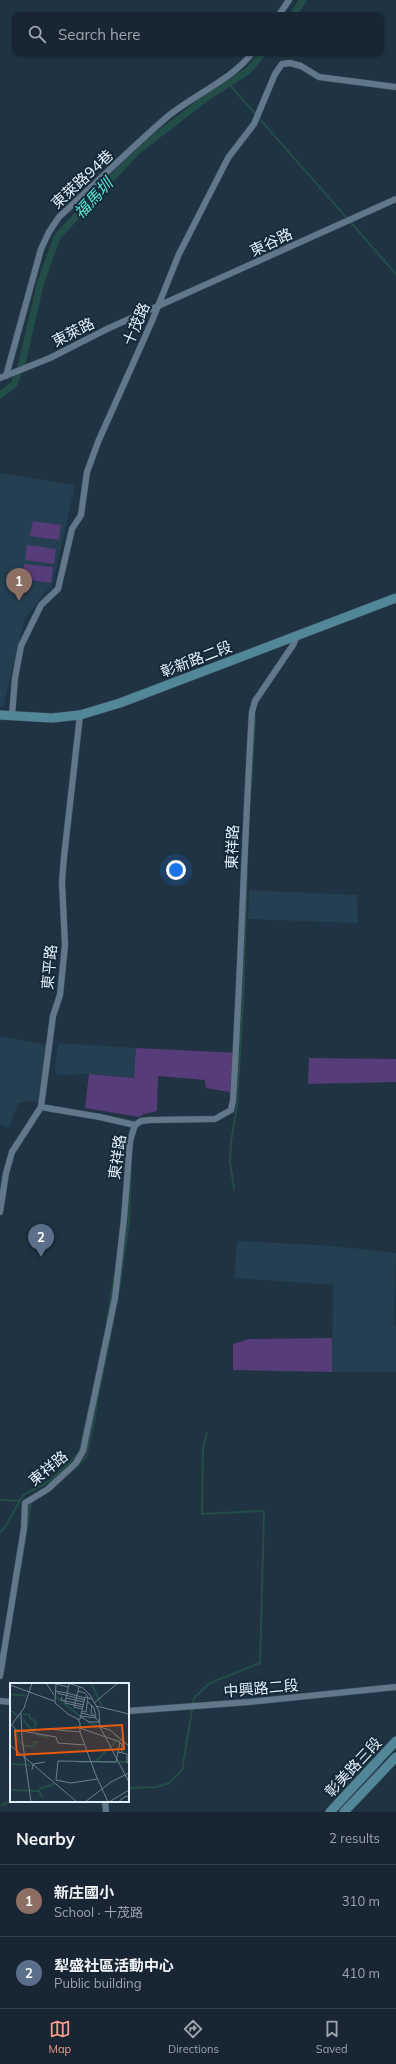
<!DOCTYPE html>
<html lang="en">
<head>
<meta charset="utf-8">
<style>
	body { margin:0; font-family:Mulish,"Noto Sans TC",sans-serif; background:#24323e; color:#f1f3f6 }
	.you { position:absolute; left:176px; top:870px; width:14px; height:14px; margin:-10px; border:3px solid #fff; border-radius:50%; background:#1a73e8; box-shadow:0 0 0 6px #1a73e833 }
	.badge { display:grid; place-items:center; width:26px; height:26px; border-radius:50%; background:#f49d8b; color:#fff; font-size:13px; font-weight:700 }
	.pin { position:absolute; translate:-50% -33px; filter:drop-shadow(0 1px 2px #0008) }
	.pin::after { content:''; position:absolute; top:21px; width:14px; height:12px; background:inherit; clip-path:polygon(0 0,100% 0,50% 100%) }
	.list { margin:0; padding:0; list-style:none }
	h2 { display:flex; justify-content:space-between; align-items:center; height:52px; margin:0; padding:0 16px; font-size:17px }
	h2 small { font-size:13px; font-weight:400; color:#9ea5ac }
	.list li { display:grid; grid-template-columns:26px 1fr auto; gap:12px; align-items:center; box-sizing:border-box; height:72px; padding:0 16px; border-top:1px solid #36434d }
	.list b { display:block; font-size:15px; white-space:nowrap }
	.list p { margin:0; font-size:13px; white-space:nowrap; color:#9ea5ac }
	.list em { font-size:13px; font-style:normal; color:#9ea5ac }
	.icon { flex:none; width:22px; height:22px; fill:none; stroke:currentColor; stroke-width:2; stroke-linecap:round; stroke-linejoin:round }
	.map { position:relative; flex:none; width:396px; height:1812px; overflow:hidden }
	.search { position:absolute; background:#172632; box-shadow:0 1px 3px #0004; left:12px; right:12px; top:12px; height:44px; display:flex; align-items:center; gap:10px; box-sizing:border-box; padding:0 14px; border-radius:8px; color:#9ea5ac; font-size:15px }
	.sheet { height:196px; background:#172632 }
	nav { display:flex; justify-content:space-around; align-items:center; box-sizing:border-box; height:56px; border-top:1px solid #36434d; background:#172632; font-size:11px; color:#9ea5ac }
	nav a { display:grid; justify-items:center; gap:2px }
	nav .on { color:#f49d8b }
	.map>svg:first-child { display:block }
</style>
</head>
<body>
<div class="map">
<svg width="396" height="1812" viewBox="0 0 396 1812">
	<rect width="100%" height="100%" fill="#1f3343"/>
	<path fill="#243f52" d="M0 473 75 485 53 583 25 618 3 707H0Z
		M249 890 357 895 358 923 248 919Z
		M0 1036 47 1045 42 1102 29 1101 18 1103 9 1128 0 1125Z
		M58 1043 136 1048 134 1078 89 1074 59 1075 55 1072Z
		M237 1241 335 1246 396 1253 394 1325 396 1326V1372H332L333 1285 234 1278Z"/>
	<path fill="#563c78" d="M33 521 61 525 59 540 30 536Z
		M27 545 56 549 54 564 25 560Z
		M24 564 53 567 51 583 22 579Z
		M136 1048 239 1053 235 1093 206 1088 205 1080 158 1076 157 1111 144 1114 139 1117 85 1108 89 1074 134 1078Z
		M309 1058 396 1059V1082L308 1084Z
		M332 1338V1372L233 1370V1344L249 1339Z"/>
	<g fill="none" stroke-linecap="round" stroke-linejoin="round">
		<path stroke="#224e47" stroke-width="2" d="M229 84 396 274
			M251 786 255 719
			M234 1188 230 1163 231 1142 237 1105 243 1001 247 872
			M119 1290 129 1220 131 1169
			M107 1321 115 1273
			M69 1473 86 1457 94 1422 97 1402 113 1322
			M0 1500 20 1501
			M0 1532 6 1526 23 1495 50 1481 79 1453 91 1400
			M19 1576 31 1502
			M128 1788 157 1787 169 1783 182 1770 194 1698 210 1683 260 1663 264 1513 262 1511 202 1514 203 1447 207 1433
			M2 1805 11 1801"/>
		<path stroke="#224e47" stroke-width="7" d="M293 15 303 0
			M0 395 14 384 22 363 40 285 57 237 137 151 210 95 248 71 263 53"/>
		<g stroke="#3c4e5b" stroke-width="7">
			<path id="street" d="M279 15 289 0
				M6 376 41 249 49 232 59 217C95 184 130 149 167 117 192 96 233 79 252 53
				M0 378 50 358 107 329 396 199
				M12 716 15 678 21 646 41 605 58 589 72 529 81 515 87 472 98 442 152 321 179 254 228 158 254 124 275 74 282 64 290 63 301 66 319 77 396 87
				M41 1107 100 1117 135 1125
				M0 1212 6 1173 12 1152 41 1107 53 1016 60 995 65 945 62 882 64 857 80 715
				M0 1676 24 1528 25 1503 48 1489 76 1463 83 1451 115 1298 124 1219 130 1141 135 1125 141 1121 150 1120 215 1119 231 1110 233 1100C241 971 244 841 252 712L255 701 293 645 298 634
				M0 1701 11 1702
				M128 1711 249 1702 396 1687
				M105 1801 106 1812"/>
		</g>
		<g stroke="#3c4e5b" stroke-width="10">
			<path id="secondary" d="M0 715 52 718 80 715 120 703 396 598
				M330 1812 396 1741
				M344 1812 396 1757"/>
		</g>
		<use href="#street" stroke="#62788a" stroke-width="6"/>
		<use href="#secondary" stroke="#528699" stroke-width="9"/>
	</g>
	<g text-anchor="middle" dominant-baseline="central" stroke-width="4" stroke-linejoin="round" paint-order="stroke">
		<g font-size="15" fill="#e2eff9" stroke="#152938">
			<text transform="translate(82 179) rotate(-43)">東萊路94巷</text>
			<text transform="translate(271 242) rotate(-25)">東谷路</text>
			<text transform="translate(136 324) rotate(-67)">十茂路</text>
			<text transform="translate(73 332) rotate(-27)">東萊路</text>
			<text transform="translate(196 659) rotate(-21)">彰新路二段</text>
			<text transform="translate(232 847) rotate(-88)">東祥路</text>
			<text transform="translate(49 967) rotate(-85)">東平路</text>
			<text transform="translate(117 1157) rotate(-82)">東祥路</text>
			<text transform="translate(48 1468) rotate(-39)">東祥路</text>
			<text transform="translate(261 1688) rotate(-5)">中興路二段</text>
			<text transform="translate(353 1767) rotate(-47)">彰美路三段</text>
		</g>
		<g font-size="16" font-style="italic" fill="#58e7d3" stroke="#152938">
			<text transform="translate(93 198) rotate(-47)">福馬圳</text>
		</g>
	</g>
	<g transform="translate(10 1683)">
		<rect width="119" height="119" fill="#1f3343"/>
		<path fill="none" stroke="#224e47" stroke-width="2" d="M81 0 92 23M0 11 17 13M45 13 71 34M0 27 10 35M13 31 20 32V35L26 39 24 48M13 37 24 49M78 39 90 44M6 48 8 58 15 63H24V59H28M104 51 115 61M26 52 38 54M86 78 108 56M68 79H119M0 81 21 82M29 106 44 101M0 107 29 108 33 115"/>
		<path fill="none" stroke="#6d7e8c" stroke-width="1" d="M36 0 44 12M46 0 45 20 58 31 70 37M58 0 73 5 80 12 89 28 90 44 119 99M46 1 58 4M59 1 55 20 73 24M0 2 44 18M69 4 64 24 72 26M45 8 57 10M68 8 75 10 78 14 76 29 72 28M47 10 75 17M57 10 75 15M52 14 51 17 74 22M56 15 74 19M78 19 84 25 86 34M84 20 108 0M82 22 81 29 89 39M86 23 119 31M11 30 12 55 21 119M71 30 84 33M71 33 86 35M71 34 79 39H89M67 35 70 40V49L85 90 98 119M70 36 75 14 82 16M0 40 6 47 46 54 48 60 75 62M0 44 14 25 22 0M90 44 100 47 119 63M38 46 70 49M109 60 112 61V70M0 62 67 119M108 69 117 71V80M22 87 23 81 35 79M46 97 48 78 106 79 110 59 70 45M46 97 61 100 87 96M75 119 101 99 119 90M99 119 119 107M108 119 116 113 119 114"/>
		<path fill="#e8590c" fill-opacity="0.15" stroke="#e8590c" stroke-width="2" d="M112 42 114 66 7 72 5 48Z"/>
		<rect width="119" height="119" fill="none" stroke="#e2eff9" stroke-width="2"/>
	</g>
</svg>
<div class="you"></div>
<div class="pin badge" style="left:19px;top:601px;background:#8d6e63">1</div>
<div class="pin badge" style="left:41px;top:1257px;background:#5c6f8a">2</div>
<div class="search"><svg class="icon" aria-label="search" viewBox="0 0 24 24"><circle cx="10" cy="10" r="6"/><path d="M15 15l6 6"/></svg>Search here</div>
</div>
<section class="sheet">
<h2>Nearby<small>2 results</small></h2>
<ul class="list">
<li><span class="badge" style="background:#8d6e63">1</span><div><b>新庄國小</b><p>School · 十茂路</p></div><em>310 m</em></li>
<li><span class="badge" style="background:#5c6f8a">2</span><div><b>犁盛社區活動中心</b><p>Public building</p></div><em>410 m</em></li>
</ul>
</section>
<nav>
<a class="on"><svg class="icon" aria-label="map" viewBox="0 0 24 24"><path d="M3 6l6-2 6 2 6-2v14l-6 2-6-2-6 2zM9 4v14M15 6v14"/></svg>Map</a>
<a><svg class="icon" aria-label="directions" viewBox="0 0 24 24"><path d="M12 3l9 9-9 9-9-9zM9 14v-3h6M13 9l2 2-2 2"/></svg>Directions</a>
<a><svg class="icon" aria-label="saved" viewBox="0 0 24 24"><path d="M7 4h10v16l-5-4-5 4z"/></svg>Saved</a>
</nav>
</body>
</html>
